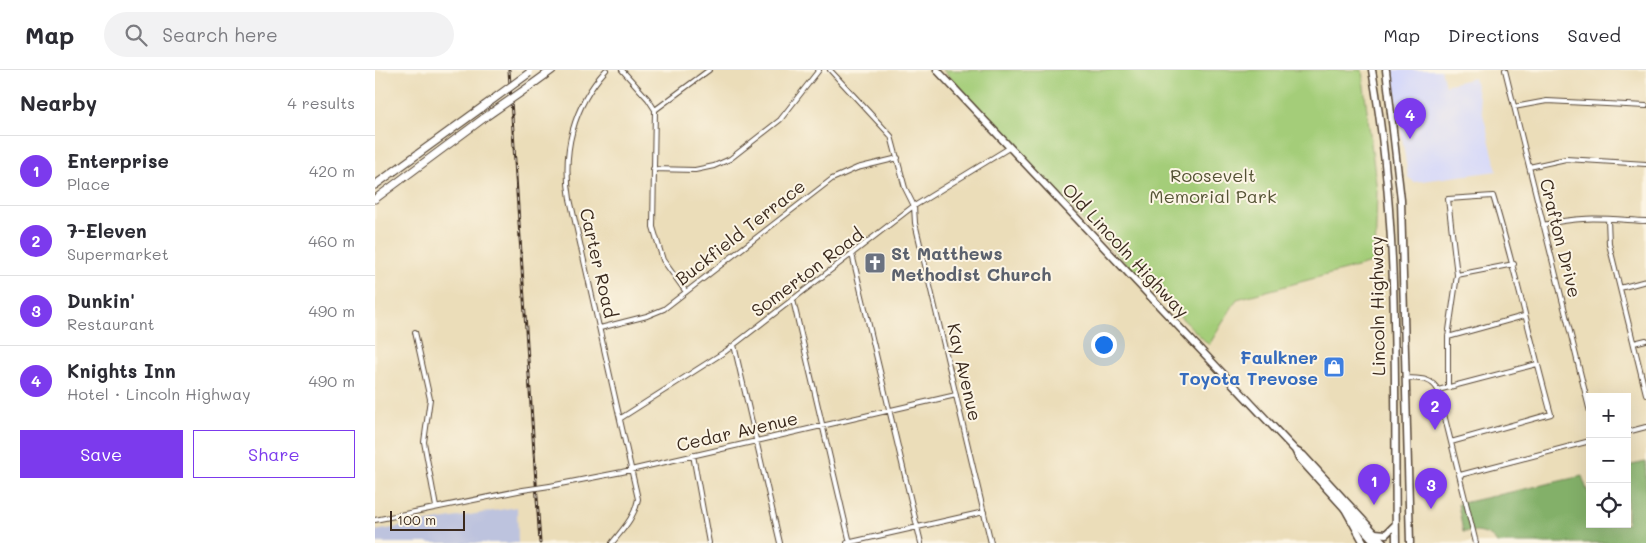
<!DOCTYPE html>
<html lang="en">
<head>
<meta charset="utf-8">
<style>
	body { margin:0; font-family:Mali,sans-serif; background:#f2f2f3; color:#2b2b33 }
	.controls { position:absolute; right:15px; bottom:15px; display:grid; overflow:hidden; border-radius:0px; box-shadow:0 5px 20px #0002 }
	.controls button { width:45px; height:45px; display:grid; place-items:center; padding:0; border:0; border-bottom:1px solid #e1e1e2; background:#fff; color:#2b2b33; font:25px sans-serif }
	.scale { position:absolute; left:15px; bottom:12px; width:75px; box-sizing:border-box; padding-left:5px; border:2px solid #3b2a1e; border-top:0; font-size:14px; line-height:18px; white-space:nowrap; color:#3b2a1e; -webkit-text-stroke:4px #fcf5e5; paint-order:stroke }
	.you { position:absolute; left:728px; top:274px; width:18px; height:18px; margin:-12px; border:4px solid #fff; border-radius:50%; background:#1a73e8; box-shadow:0 0 0 8px #1a73e833 }
	.badge { display:grid; place-items:center; width:32px; height:32px; border-radius:50%; background:#7c3aed; color:#fff; font-size:16px; font-weight:700 }
	.pin { position:absolute; translate:-50% -41px; filter:drop-shadow(0 1px 2px #0008) }
	.pin::after { content:''; position:absolute; top:26px; width:18px; height:15px; background:inherit; clip-path:polygon(0 0,100% 0,50% 100%) }
	.list { margin:0; padding:0; list-style:none }
	h2 { display:flex; justify-content:space-between; align-items:center; height:65px; margin:0; padding:0 20px; font-size:21px }
	h2 small { font-size:16px; font-weight:400; color:#7c7c81 }
	.list li { display:grid; grid-template-columns:32px 1fr auto; gap:15px; align-items:center; box-sizing:border-box; height:70px; padding:0 20px; border-top:1px solid #e1e1e2 }
	.list b { display:block; font-size:19px; white-space:nowrap }
	.list p { margin:0; font-size:16px; white-space:nowrap; color:#7c7c81 }
	.list em { font-size:16px; font-style:normal; color:#7c7c81 }
	.actions { display:flex; gap:10px; padding:15px 20px }
	.actions a { flex:1; padding:11px 0; border:1px solid #7c3aed; border-radius:0px; text-align:center; font-size:18px; color:#7c3aed }
	.actions .main { background:#7c3aed; color:#fff }
	.icon { flex:none; width:28px; height:28px; fill:none; stroke:currentColor; stroke-width:2; stroke-linecap:round; stroke-linejoin:round }
	.map { position:relative; flex:none; width:1271px; height:473px; overflow:hidden }
	header { display:flex; align-items:center; gap:30px; box-sizing:border-box; height:70px; padding:0 25px; background:#fff; border-bottom:1px solid #e1e1e2 }
	header strong { font-size:24px }
	nav { display:flex; gap:28px; margin-inline-start:auto; font-size:18px }
	.search { width:350px; height:45px; background:#f2f2f3; display:flex; align-items:center; gap:12px; box-sizing:border-box; padding:0 18px; border-radius:28px; color:#7c7c81; font-size:19px }
	main { display:flex }
	aside { flex:1; background:#fff }
	.map>svg:first-child { display:block }
</style>
</head>
<body>
<header>
<strong>Map</strong>
<div class="search"><svg class="icon" aria-label="search" viewBox="0 0 24 24"><circle cx="10" cy="10" r="6"/><path d="M15 15l6 6"/></svg>Search here</div>
<nav><a>Map</a><a>Directions</a><a>Saved</a></nav>
</header>
<main>
<aside>
<h2>Nearby<small>4 results</small></h2>
<ul class="list">
<li><span class="badge">1</span><div><b>Enterprise</b><p>Place</p></div><em>420 m</em></li>
<li><span class="badge">2</span><div><b>7-Eleven</b><p>Supermarket</p></div><em>460 m</em></li>
<li><span class="badge">3</span><div><b>Dunkin'</b><p>Restaurant</p></div><em>490 m</em></li>
<li><span class="badge">4</span><div><b>Knights Inn</b><p>Hotel · Lincoln Highway</p></div><em>490 m</em></li>
</ul>
<div class="actions"><a class="main">Save</a><a>Share</a></div>
</aside>
<div class="map">
<svg width="1271" height="473" viewBox="0 0 1271 473">
	<rect width="100%" height="100%" fill="#fcf5e5"/>
	<filter id="ink" filterUnits="userSpaceOnUse"><feTurbulence type="fractalNoise" baseFrequency=".02" numOctaves="2"/><feDisplacementMap in="SourceGraphic" scale="10" xChannelSelector="R" yChannelSelector="G"/><feConvolveMatrix kernelMatrix="1 2 1 2 8 2 1 2 1" color-interpolation-filters="sRGB"/></filter>
	<filter id="wash" filterUnits="userSpaceOnUse"><feTurbulence type="fractalNoise" baseFrequency=".0096" numOctaves="4" result="noise"/><feDisplacementMap in="SourceGraphic" scale="20" xChannelSelector="R" yChannelSelector="G"/><feGaussianBlur stdDeviation="1.12" result="paint"/><feColorMatrix in="noise" values="0 0 0 0 0 0 0 0 0 0 0 0 0 0 0 0 0 1.4 0 .05"/><feComposite in="paint" operator="in"/></filter>
	<g filter="url(#wash)">
		<rect width="100%" height="100%" fill="#ebddb9"/>
		<path fill="#d5d8f9" d="M1017 0H1066L1070 15 1099 8 1122 101 1039 112 1033 107Z"/>
		<path fill="#bdc3de" d="M142 437 143 473H0V461Z"/>
		<path fill="#a4cd79" stroke="#707c4c" d="M568 0H987L1002 121 1000 192 862 229 834 275 702 145Z"/>
		<path fill="#83b069" stroke="#5f6d44" d="M1271 392V473H1122C1116 462 1100 461 1088 462L1083 434 1207 406 1215 428V454H1252V396Z"/>
	</g>
	<g filter="url(#ink)">
		<g fill="none" stroke-linecap="round" stroke-linejoin="round">
			<g stroke="#554535" stroke-width="6">
				<path id="minor" d="M231 0C198 36 187 82 195 129L263 429C260 447 248 459 237 473
					M247 0 273 29 280 40 278 157 288 190 311 222
					M455 0 516 66 530 118 539 136 540 153 616 473
					M1130 0 1215 342
					M1139 37 1172 31 1271 36
					M280 40 334 0
					M1154 97 1191 89 1271 94
					M278 99 320 100 339 96 355 89 405 50 444 0
					M1233 149 1234 174 1271 324
					M1168 155C1207 145 1232 149 1271 151
					M477 184 546 473
					M1245 218 1271 211
					M418 230 475 473
					M225 258 272 246 289 239 457 109 482 98 523 88
					M40 262 55 329 49 372 61 437
					M1073 267 1149 246
					M1259 273 1271 270
					M359 275 405 473
					M1030 308C1043 309 1056 307 1063 320L1101 473
					M1073 317V267L1082 205 1139 194
					M1063 320 1162 294
					M246 348 351 281 536 138 634 78
					M1252 362 1271 357
					M1076 372 1176 344C1156 272 1140 198 1118 126L1073 129 1082 205
					M318 385 334 473
					M1085 405 1215 371
					M175 416 247 402 581 325
					M0 450 148 420
					M472 473 609 442"/>
			</g>
			<g stroke="#554535" stroke-width="9">
				<path id="primary" d="M562 0 920 380 924 388 1001 473
					M921 381 928 385 1009 473"/>
			</g>
			<g stroke="#554535" stroke-width="9">
				<path id="trunk" d="M997 0C1025 155 1019 316 1021 473
					M1011 0 1026 130 1035 473
					M969 437 989 473
					M1000 463 1011 464 1020 455"/>
			</g>
			<g stroke="#554535" stroke-width="9">
				<path id="motorway" d="M155 16 177 0
					M0 115 109 36
					M0 129 109 48"/>
			</g>
			<use href="#minor" stroke="#fff" stroke-width="4"/>
			<use href="#primary" stroke="#fff" stroke-width="6"/>
			<use href="#trunk" stroke="#fff" stroke-width="6"/>
			<use href="#motorway" stroke="#fff" stroke-width="7"/>
			<g stroke="#3b2a1e" stroke-width="3">
				<path id="rail" d="M134 0 165 473"/>
			</g>
			<use href="#rail" stroke="#fcf5e5" stroke-width="1" stroke-dasharray="4" stroke-linecap="butt"/>
			<g stroke="#554535" stroke-width="6" stroke-linecap="butt">
				<path id="minor-bridge" d="M148 420 175 416"/>
			</g>
			<g stroke="#554535" stroke-width="9" stroke-linecap="butt">
				<path id="motorway-bridge" d="M109 36 154 3
					M109 48 155 16"/>
			</g>
			<use href="#minor-bridge" stroke="#fff" stroke-width="4"/>
			<use href="#motorway-bridge" stroke="#fff" stroke-width="7"/>
		</g>
	</g>
	<defs>
		<g id="church-square" transform="scale(1.125)"><rect x="-9" y="-9" width="18" height="18" rx="4" fill="#6b7280" stroke="#fcf5e5"/><path d="M-1.2-6h2.4v3.5h3.3v2.4h-3.3V6h-2.4V-.1h-3.3v-2.4h3.3Z" fill="#fff"/></g>
		<g id="shop-square" transform="scale(1.125)"><rect x="-9" y="-9" width="18" height="18" rx="4" fill="#3f7fe0" stroke="#fcf5e5"/><path d="M-5-2.5h2.3a2.7 3.5 0 0 1 5.4 0H5L5.5 6h-11ZM-1.5-2.5h3a1.5 2.3 0 0 0-3 0Z" fill="#fff"/></g>
	</defs>
	<g fill-rule="evenodd">
		<use href="#church-square" x="500" y="193"/>
		<use href="#shop-square" x="959" y="297"/>
	</g>
	<g text-anchor="middle" dominant-baseline="central" stroke-width="4" stroke-linejoin="round" paint-order="stroke">
		<g font-size="18" fill="#555335" stroke="#fcf5e5">
			<text x="838" y="105">Roosevelt<tspan x="838" dy="21">Memorial Park</tspan></text>
		</g>
		<g font-size="18" fill="#3b2a1e" stroke="#fcf5e5">
			<text transform="translate(365 162) rotate(-38)">Buckfield Terrace</text>
			<text transform="translate(1186 168) rotate(76)">Crafton Drive</text>
			<text transform="translate(751 180) rotate(47)">Old Lincoln Highway</text>
			<text transform="translate(224 193) rotate(77)">Carter Road</text>
			<text transform="translate(432 202) rotate(-37)">Somerton Road</text>
			<text transform="translate(1002 236) rotate(-91)">Lincoln Highway</text>
			<text transform="translate(590 302) rotate(77)">Kay Avenue</text>
			<text transform="translate(362 361) rotate(-13)">Cedar Avenue</text>
		</g>
		<g font-size="18" font-weight="bold" fill="#5b616d" stroke="#fcf5e5" text-anchor="start">
			<text x="516" y="183">St Matthews<tspan x="516" dy="21">Methodist Church</tspan></text>
		</g>
		<g font-size="18" font-weight="bold" fill="#366cbe" stroke="#fcf5e5" text-anchor="end">
			<text x="943" y="287">Faulkner<tspan x="943" dy="21">Toyota Trevose</tspan></text>
		</g>
	</g>
</svg>
<div class="controls">
<button>+</button>
<button>−</button>
<button><svg class="icon" aria-label="locate" viewBox="0 0 24 24"><circle cx="12" cy="12" r="6"/><path d="M12 2v4M12 18v4M2 12h4M18 12h4"/></svg></button>
</div>
<div class="scale">100 m</div>
<div class="you"></div>
<div class="pin badge" style="left:999px;top:435px">1</div>
<div class="pin badge" style="left:1060px;top:360px">2</div>
<div class="pin badge" style="left:1056px;top:439px">3</div>
<div class="pin badge" style="left:1035px;top:69px">4</div>
</div>
</main>
</body>
</html>
